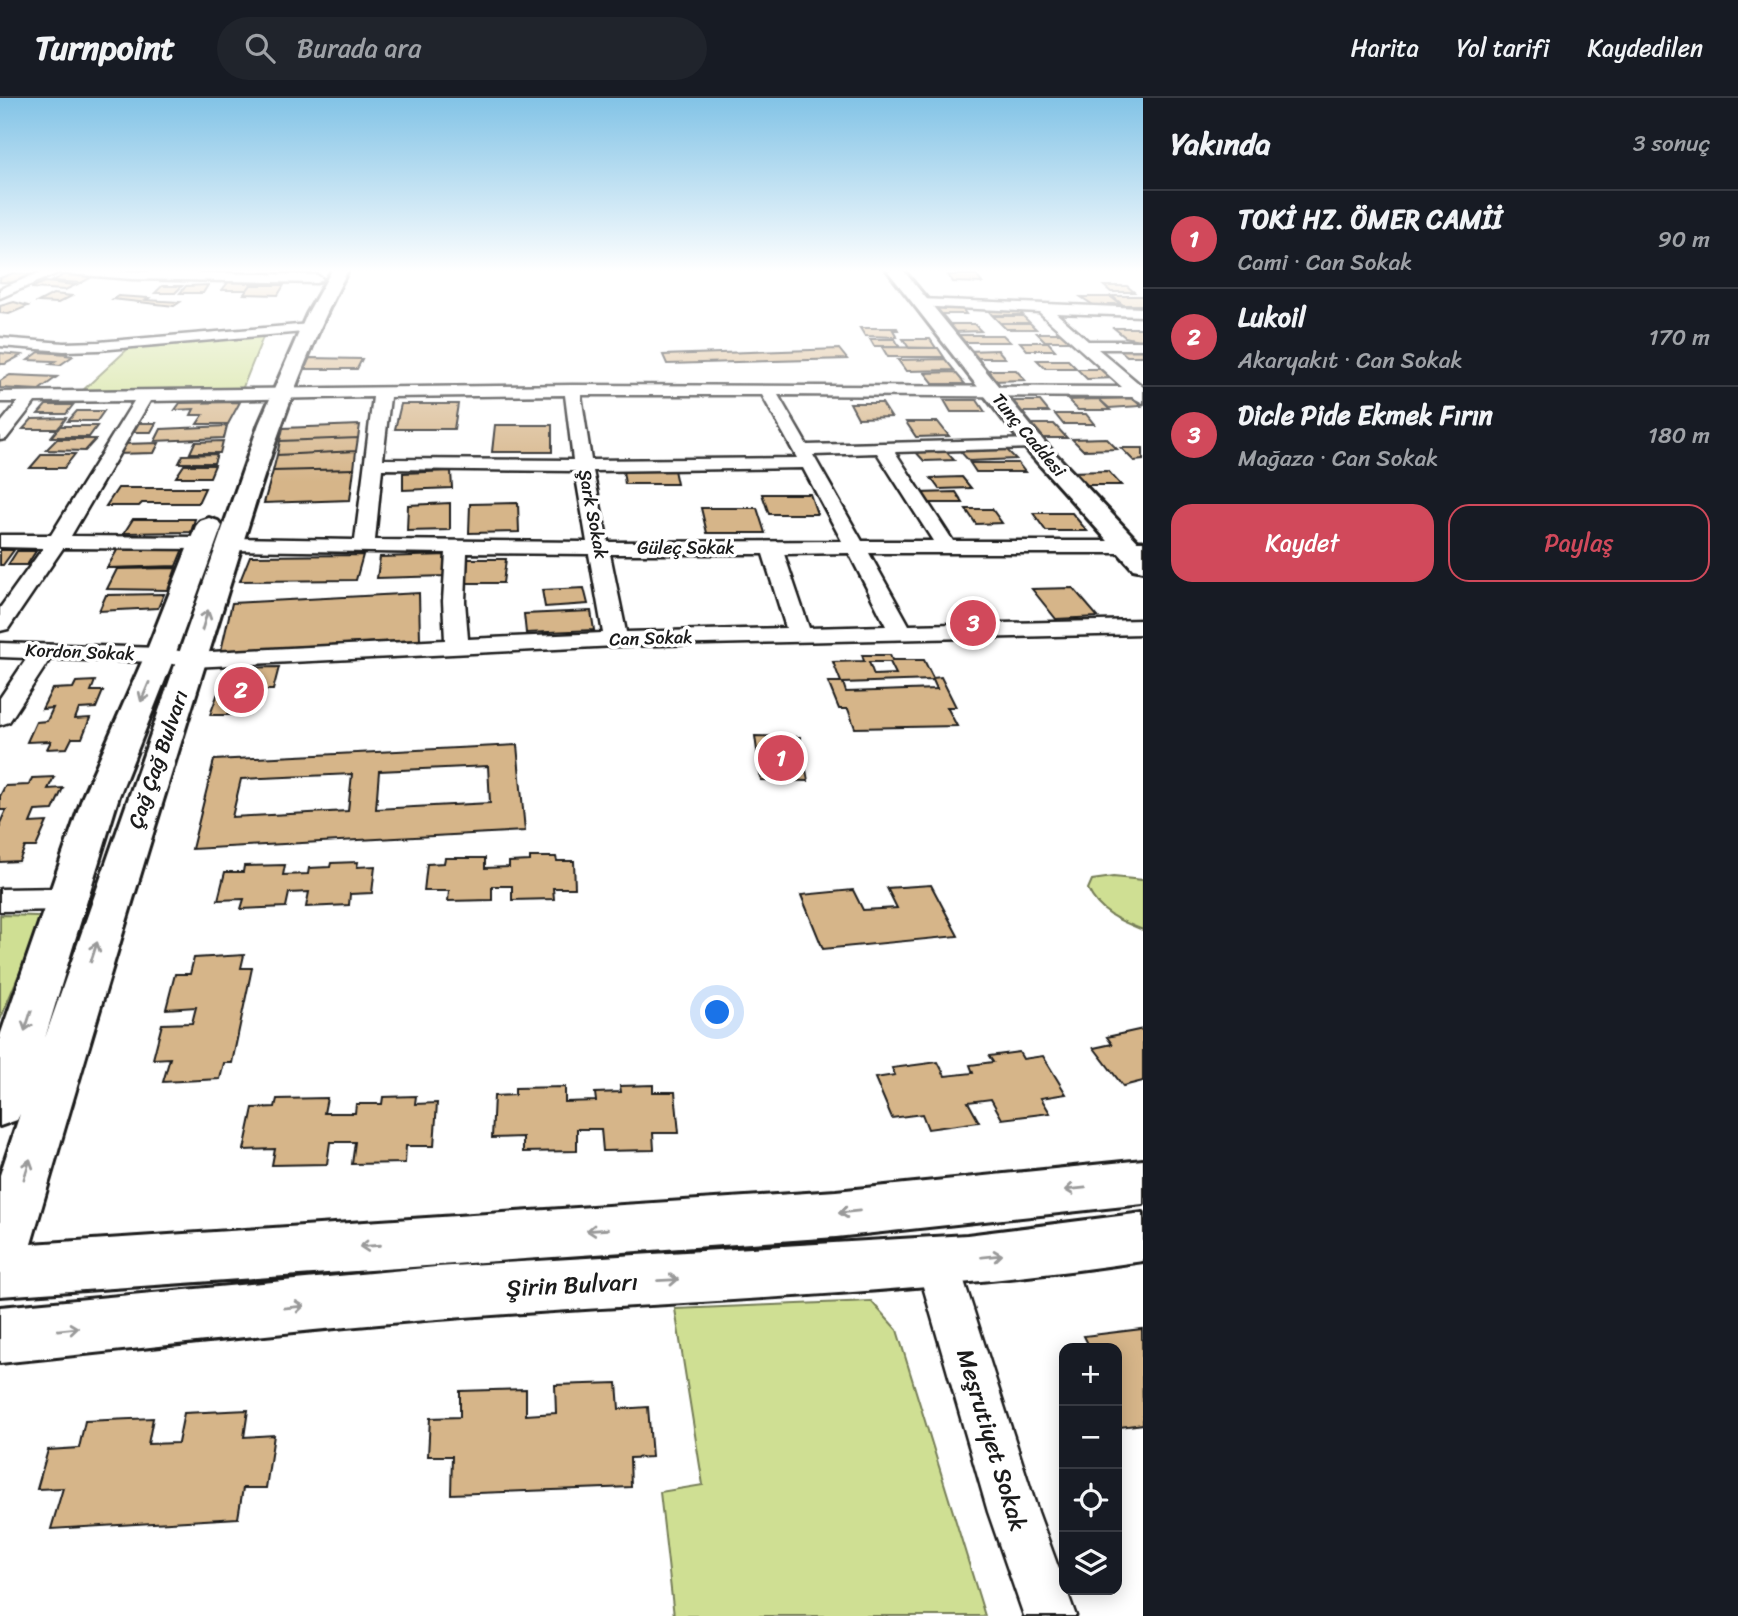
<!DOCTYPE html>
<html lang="tr">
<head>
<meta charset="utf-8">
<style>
	body { margin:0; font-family:Sriracha,sans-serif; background:#20242c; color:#f1f3f6 }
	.controls { position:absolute; right:21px; bottom:21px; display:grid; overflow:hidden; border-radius:14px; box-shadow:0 4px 18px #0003 }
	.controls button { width:63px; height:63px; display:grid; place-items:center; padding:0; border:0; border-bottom:2px solid #363941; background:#171b24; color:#f1f3f6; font:35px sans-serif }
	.you { position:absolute; left:718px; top:915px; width:24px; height:24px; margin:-18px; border:5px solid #fff; border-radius:50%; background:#1a73e8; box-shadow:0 0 0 10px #1a73e833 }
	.badge { display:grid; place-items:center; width:46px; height:46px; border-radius:50%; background:#d1495b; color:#fff; font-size:23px; font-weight:700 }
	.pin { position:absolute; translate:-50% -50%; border:4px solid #fff; box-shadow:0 2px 7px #0006 }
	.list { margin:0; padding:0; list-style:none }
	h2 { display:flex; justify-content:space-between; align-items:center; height:91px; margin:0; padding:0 28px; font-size:30px }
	h2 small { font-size:23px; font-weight:400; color:#9ea1a6 }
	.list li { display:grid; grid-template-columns:46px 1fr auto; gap:21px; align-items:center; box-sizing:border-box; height:98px; padding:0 28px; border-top:2px solid #363941 }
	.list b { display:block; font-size:26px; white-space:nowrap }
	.list p { margin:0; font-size:23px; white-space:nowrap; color:#9ea1a6 }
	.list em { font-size:23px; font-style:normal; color:#9ea1a6 }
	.actions { display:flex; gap:14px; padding:21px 28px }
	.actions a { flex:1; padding:16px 0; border:2px solid #d1495b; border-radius:21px; text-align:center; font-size:24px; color:#d1495b }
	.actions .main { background:#d1495b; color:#fff }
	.icon { flex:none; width:38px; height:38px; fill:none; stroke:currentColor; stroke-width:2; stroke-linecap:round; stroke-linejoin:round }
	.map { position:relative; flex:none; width:1143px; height:1518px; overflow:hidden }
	header { display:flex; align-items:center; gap:42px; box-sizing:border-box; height:98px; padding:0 35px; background:#171b24; border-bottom:2px solid #363941 }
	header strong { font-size:33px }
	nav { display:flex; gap:38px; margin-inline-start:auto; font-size:24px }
	.search { width:490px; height:63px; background:#20242c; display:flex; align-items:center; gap:18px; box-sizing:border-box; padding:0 24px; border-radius:38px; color:#9ea1a6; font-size:26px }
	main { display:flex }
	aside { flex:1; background:#171b24 }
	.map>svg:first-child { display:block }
</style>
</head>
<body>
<header>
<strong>Turnpoint</strong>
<div class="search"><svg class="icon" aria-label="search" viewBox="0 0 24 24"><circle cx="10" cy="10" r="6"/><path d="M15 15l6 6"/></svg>Burada ara</div>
<nav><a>Harita</a><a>Yol tarifi</a><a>Kaydedilen</a></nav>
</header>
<main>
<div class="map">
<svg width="1143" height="1518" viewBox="0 0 1143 1518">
	<rect width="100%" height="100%" fill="#fff"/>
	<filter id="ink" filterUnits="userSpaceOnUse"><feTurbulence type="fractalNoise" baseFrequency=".0143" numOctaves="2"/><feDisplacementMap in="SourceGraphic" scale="14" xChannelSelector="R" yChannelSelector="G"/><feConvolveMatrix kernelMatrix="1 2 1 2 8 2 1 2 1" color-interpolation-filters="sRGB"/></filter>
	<g filter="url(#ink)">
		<path fill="#cfdf93" stroke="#767e58" stroke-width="2" d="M259 236 263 239 241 294H81L132 247Z
			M1113 779 1143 782V832C1120 823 1099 815 1088 791L1092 782Z
			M0 817 39 818 38 831 0 922Z
			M871 1203 897 1232 985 1518H674L660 1394 703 1387 675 1211Z"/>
		<path fill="#d6b589" stroke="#1c1c1c" stroke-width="2" fill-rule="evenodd" d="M13 175 36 177 17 185 0 184V180Z
			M65 176 94 178 81 185 53 183Z
			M948 177H976L982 185 953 184Z
			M230 182H254L247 192H222Z
			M45 184 76 187 65 192 31 190Z
			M208 187 203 195H180L186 188Z
			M251 187H284L278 197 244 196Z
			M162 188H182L175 195H155Z
			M1104 188H1127L1134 194H1111Z
			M53 196 72 198 58 205 38 204Z
			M118 198 149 200 146 202 180 204 174 208 113 201Z
			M1112 198H1143V207H1123Z
			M1081 199H1111L1120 206H1110L1115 210H1098Z
			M14 204 28 208 9 216 0 215V208Z
			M933 208 961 209 966 216H938Z
			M987 211H1018L1023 217H992Z
			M993 218H1023L1030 225H1000Z
			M1000 225H1030L1036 231H1006Z
			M947 226H974L981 233 953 234Z
			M860 230H897L898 232H893L897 239 865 238Z
			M1114 230H1143V243L1125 239Z
			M1037 235H1064L1072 243H1045Z
			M954 237H1003L1010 244H960Z
			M870 241H895L899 248H874Z
			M903 241H930L936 250H909Z
			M1020 244H1048L1055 252H1027Z
			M882 249 938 250 944 259H888Z
			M1116 249H1143V258H1127Z
			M839 251 847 261 667 266 663 257Z
			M998 252 1005 260H974L967 253Z
			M39 254 68 256 65 257 73 258 60 267 50 266 55 263 28 262Z
			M0 255 22 257 5 266H0Z
			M310 260 362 261 357 271H303Z
			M945 261 954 272 906 273 898 262Z
			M1037 262H1068L1076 270H1045Z
			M1077 271H1103L1114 280 1087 281Z
			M983 272H1016L1025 282 992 283Z
			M955 274 965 286H934L925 275Z
			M10 277 57 279 39 292 0 290V283Z
			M1132 300 1141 308 1109 310 1099 301Z
			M1099 301 1110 312H1078L1068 302Z
			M944 302H977L985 314H951Z
			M1009 303H1040L1049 314H1016Z
			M240 304 228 326H197L203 317H191L194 311 175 312 180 305Z
			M850 305H882L891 319 858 320Z
			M401 306H458L454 331H395Z
			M46 307H73L66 316H38Z
			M77 313H104L97 323H68Z
			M1055 316H1086L1094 326H1063Z
			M66 320 58 331H23L32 321Z
			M906 324H938L949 338 916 339Z
			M135 325H156L151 334H129Z
			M1028 326H1054L1067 340H1040Z
			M360 327 358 340 280 343 283 330Z
			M495 327H552V354H492Z
			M60 328H97L89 339H51Z
			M227 328 224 340 155 343 161 331Z
			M358 340 356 353 277 357 280 343Z
			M1106 340 1117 351 1083 352 1072 341Z
			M57 341H96L85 353 46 352Z
			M223 343 220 355H190L195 344Z
			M159 345 154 355 116 356 122 346Z
			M943 350 954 362 924 363 914 352Z
			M1005 350 1016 361 969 363 959 352Z
			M1121 350H1143V362L1134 363Z
			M356 353 354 371 273 373 277 357Z
			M42 356H75L64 370H30Z
			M217 356 214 365H179L183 357Z
			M970 365H1018L1025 374H976Z
			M184 367H215L210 379H176Z
			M354 371 350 402 264 405 273 373Z
			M674 372 677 386H625L623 373Z
			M451 373 452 390 403 392V375Z
			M1108 373 1121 387H1081L1069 374Z
			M962 379 971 390 939 391 931 380Z
			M118 390H205L198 405H142L139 408H106Z
			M956 394 963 405H925L918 395Z
			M762 396H810L817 416H769Z
			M450 405V432L407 433 408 407Z
			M518 405 519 434 469 435 470 406Z
			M701 410H757L765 435H707Z
			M966 411H992L1002 425 976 426Z
			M1033 415H1072L1087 433H1046Z
			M133 421H195L191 434 124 435Z
			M185 446 176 468 107 470 120 447Z
			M0 452H14L3 467H0Z
			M17 453H36L27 467H8Z
			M363 457 356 482 240 483 250 458Z
			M448 457 447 478 377 480 380 459Z
			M465 461H506L503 485H461Z
			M176 470 168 492 107 491 117 471Z
			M584 490 588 506 545 509 542 492Z
			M1073 490 1098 519 1056 521 1032 491Z
			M419 495 420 542 221 553 232 505Z
			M164 496 158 510 99 513 106 497Z
			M591 513 594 532 526 535 524 516Z
			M862 557H890L892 562H924L933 580 941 579 956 609H947L957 628 855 630 848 611H839L828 584H841L833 564 864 563ZM869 564H890L896 576 874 577ZM933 582 937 591 846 594 843 585Z
			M279 569 273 592H257L249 617H210L227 570Z
			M95 583 91 593H103L96 610 79 611 75 621 90 620 82 640H72L67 650 47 651 51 643 27 644 36 624 47 623 53 610 42 611 52 591 73 590 76 584Z
			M755 638 800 639 808 683 761 682Z
			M517 647 525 733 192 751 214 662ZM488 668 490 705 376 711 379 673ZM352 676 348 713 232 719 241 681Z
			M54 679 48 691 63 690 53 712 35 713 30 725 47 724 36 749H25L19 763 0 764V725L6 712H0V698L5 688 29 687 32 680Z
			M530 759H556L557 763H574L575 790H553L554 801 512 802V788H492V802L448 803 449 793H424L427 766 444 765 445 760H485V770L509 769V764L530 763Z
			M358 764 357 769 375 768 372 795 350 796 349 807 306 809 309 794 289 795 286 809 241 811 244 801 218 802 225 774H243L244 768 285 767 283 777 308 776 309 770 330 769 331 765Z
			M931 787 958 838 823 851 801 797 853 792 863 812 897 810 887 790Z
			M244 857 241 870H252L232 965H224L220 981 163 984 170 960 153 961 162 926 192 925 196 909 166 911 175 876H190L194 860Z
			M1143 931V983L1123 988 1094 950 1112 946 1107 939Z
			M1019 954 1023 961 1043 958 1066 996 1041 1000 1050 1015 1002 1021 991 1001 968 1004 979 1024 928 1031 922 1016 892 1020 875 980 895 977 892 970 938 964 945 978 973 975 970 967 993 964 989 958Z
			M653 987V994H675L679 1035H653L654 1052 603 1053 601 1031H577V1053L523 1054V1039L492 1040 494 998 515 997V990L565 989V1004L596 1003 595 995 621 994 620 988Z
			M416 998 415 1006 437 1005 434 1048H406L405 1065 352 1066 355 1044H330L327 1066 272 1067 275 1051 244 1052 253 1010 275 1009 277 1001 327 1000 324 1015H355L356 1006H382L383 999Z
			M1142 1231 1143 1326 1120 1329 1117 1323V1250H1090L1084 1238Z
			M617 1285 619 1311 648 1309 652 1359 630 1360 631 1389 451 1396 452 1358H428L430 1320 460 1319V1293L526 1291V1317L556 1315 555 1287Z
			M248 1312 244 1339 274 1337 266 1390H243L238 1420 51 1431 63 1390 37 1391 48 1352 79 1350 85 1323 153 1320 148 1346 178 1345 184 1315Z"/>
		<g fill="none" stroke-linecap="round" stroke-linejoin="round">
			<g stroke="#1c1c1c" stroke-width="5">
				<path id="minor" d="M46 172 317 177 323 181 317 185 132 181 58 175 0 200V191Z
					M920 201 1143 210V218L1056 215 1088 243H1143V251H1098L1143 289V305L1132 299 778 297 807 347 1039 341 1042 345 1039 349 1033 350 895 354 953 443H1143V455H869L909 527 1143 522V536L616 548 192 569 160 564 50 561 9 624 0 627V600L27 560 0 559V545L160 550 192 555 445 542 443 503 446 455 228 452 221 450 218 446 221 442 228 440 355 442 373 299 150 303 71 438 203 439 210 441 213 445 210 449 203 451 63 450 8 531 0 533V510L43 450 0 449V437H51L134 303 35 304 6 341 0 342V326L18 304H0V294L572 287 1122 289 1039 214 915 208V202ZM565 297 573 362 383 361 390 299ZM581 297H762L797 360 591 362ZM877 355 933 443H862L813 357ZM803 370 842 443 608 444 593 373ZM382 371 575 373 587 444 375 442ZM467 455 589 456 603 535 468 541 465 503ZM849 455 886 528 809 530 784 456ZM610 456H763L786 530 626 534Z
					M310 226 315 227V233L99 252 64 253 0 248V240L64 245 99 244Z
					M67 790 78 794 83 801 78 808 67 812 0 813V791Z
					M937 1145 952 1150 958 1164 1038 1414 1076 1518H1024L988 1414 916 1164 922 1150Z"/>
			</g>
			<g stroke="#1c1c1c" stroke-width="6">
				<path id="tertiary" d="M887 172H903L1046 346 1143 449V473L1133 471 1030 356Z"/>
			</g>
			<g stroke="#1c1c1c" stroke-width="6">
				<path id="secondary" d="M332 172H348C285 292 250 425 209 554 148 750 88 948 31 1146L836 1093 1143 1062V1106L836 1139 0 1198V1077L20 1016 17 1022 0 1028V938L83 698 145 557 196 428 200 423 209 420 218 423 222 428 175 557 119 698 45 940 259 326 307 216Z
					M1143 1115V1163C937 1194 730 1201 523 1215 348 1226 174 1247 0 1265V1209L436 1169 967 1137Z"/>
			</g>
			<use href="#minor" fill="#fff" fill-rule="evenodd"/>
			<use href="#tertiary" fill="#fff" fill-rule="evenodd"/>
			<use href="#secondary" fill="#fff" fill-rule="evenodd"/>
		</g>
		<defs><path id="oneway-shaft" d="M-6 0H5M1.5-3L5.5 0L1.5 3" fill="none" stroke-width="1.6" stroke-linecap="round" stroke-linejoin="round" transform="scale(1.75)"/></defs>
		<g stroke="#999">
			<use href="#oneway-shaft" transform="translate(205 522) rotate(-73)"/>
			<use href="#oneway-shaft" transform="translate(145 594) rotate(113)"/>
			<use href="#oneway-shaft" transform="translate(94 854) rotate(-72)"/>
			<use href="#oneway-shaft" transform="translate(28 923) rotate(108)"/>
			<use href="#oneway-shaft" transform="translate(27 1071) rotate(-73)"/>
			<use href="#oneway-shaft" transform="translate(1075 1091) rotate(174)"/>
			<use href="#oneway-shaft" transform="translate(849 1114) rotate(174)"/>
			<use href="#oneway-shaft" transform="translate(597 1132) rotate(176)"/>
			<use href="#oneway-shaft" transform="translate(370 1148) rotate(176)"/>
			<use href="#oneway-shaft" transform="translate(992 1158) rotate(-6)"/>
			<use href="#oneway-shaft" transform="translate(668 1182) rotate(-3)"/>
			<use href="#oneway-shaft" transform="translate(294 1209) rotate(-6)"/>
			<use href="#oneway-shaft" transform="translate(68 1231) rotate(-6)"/>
		</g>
	</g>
	<linearGradient id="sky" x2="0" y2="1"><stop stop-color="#82c3e6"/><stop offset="0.45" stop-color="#fff"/><stop offset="1" stop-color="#fff" stop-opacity="0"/></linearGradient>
	<rect width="1143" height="384" fill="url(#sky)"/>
	<g text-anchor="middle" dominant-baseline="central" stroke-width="7" stroke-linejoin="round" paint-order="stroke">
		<g font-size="18" fill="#1c1c1c" stroke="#fff">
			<text transform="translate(1029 337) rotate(50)">Tunç Caddesi</text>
			<text transform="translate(593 416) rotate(79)">Şark Sokak</text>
			<text x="686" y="450">Güleç Sokak</text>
			<text transform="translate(651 540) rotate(-2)">Can Sokak</text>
			<text transform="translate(80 554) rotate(2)">Kordon Sokak</text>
		</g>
		<g font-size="21" fill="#1c1c1c" stroke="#fff">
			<text transform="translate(158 661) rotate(-71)">Çağ Çağ Bulvarı</text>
		</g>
		<g font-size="24" fill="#1c1c1c" stroke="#fff">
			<text transform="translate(572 1187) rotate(-3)">Şirin Bulvarı</text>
			<text transform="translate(992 1342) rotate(73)">Meşrutiyet Sokak</text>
		</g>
	</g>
</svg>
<div class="controls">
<button>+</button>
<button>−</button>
<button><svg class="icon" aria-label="locate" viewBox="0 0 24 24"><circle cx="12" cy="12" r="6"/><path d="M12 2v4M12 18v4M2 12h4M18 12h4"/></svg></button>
<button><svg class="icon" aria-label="layers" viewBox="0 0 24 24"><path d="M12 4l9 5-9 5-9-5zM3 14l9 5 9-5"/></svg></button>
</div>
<div class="you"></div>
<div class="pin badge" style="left:781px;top:660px">1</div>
<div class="pin badge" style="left:241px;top:592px">2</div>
<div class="pin badge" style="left:973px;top:525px">3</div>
</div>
<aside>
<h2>Yakında<small>3 sonuç</small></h2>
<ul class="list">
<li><span class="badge">1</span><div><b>TOKİ HZ. ÖMER CAMİİ</b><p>Cami · Can Sokak</p></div><em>90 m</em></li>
<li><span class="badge">2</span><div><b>Lukoil</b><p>Akaryakıt · Can Sokak</p></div><em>170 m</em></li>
<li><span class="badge">3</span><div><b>Dicle Pide Ekmek Fırın</b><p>Mağaza · Can Sokak</p></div><em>180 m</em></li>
</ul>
<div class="actions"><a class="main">Kaydet</a><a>Paylaş</a></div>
</aside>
</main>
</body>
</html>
